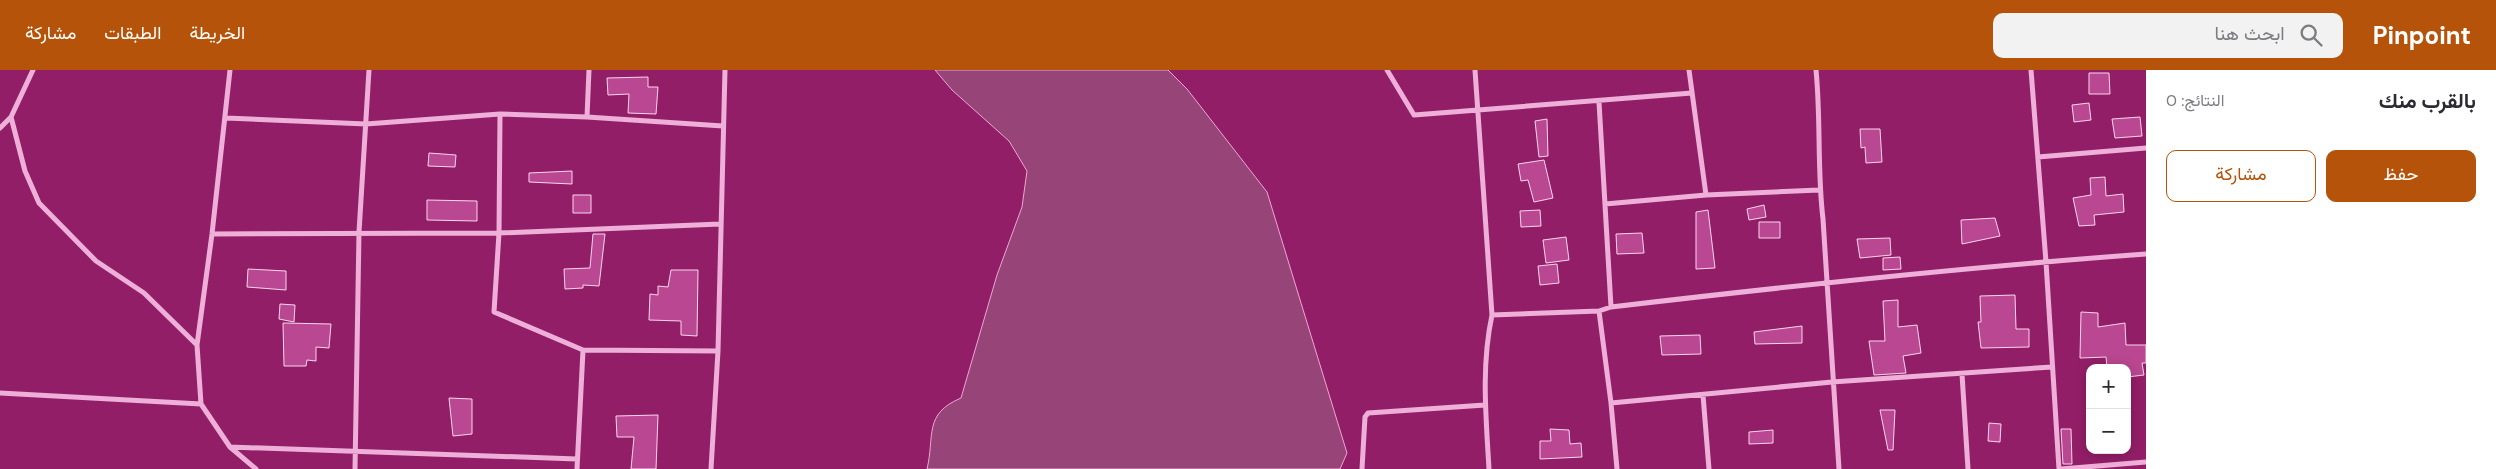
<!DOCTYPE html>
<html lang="ar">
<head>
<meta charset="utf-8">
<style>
	body { margin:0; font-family:"DM Sans",Vazirmatn,sans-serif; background:#f2f2f3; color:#2b2b33; direction:rtl }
	.controls { position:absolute; right:15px; bottom:15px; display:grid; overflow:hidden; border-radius:10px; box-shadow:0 2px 12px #0003 }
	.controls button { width:45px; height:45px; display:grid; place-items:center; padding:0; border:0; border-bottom:1px solid #e1e1e2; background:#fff; color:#2b2b33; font:25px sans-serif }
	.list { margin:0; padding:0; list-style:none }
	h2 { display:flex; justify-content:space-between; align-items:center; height:65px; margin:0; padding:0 20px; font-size:21px }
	h2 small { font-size:16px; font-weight:400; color:#7c7c81 }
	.actions { display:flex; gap:10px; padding:15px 20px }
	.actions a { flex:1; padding:11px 0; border:1px solid #b45309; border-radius:10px; text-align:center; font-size:18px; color:#b45309 }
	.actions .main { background:#b45309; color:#fff }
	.icon { flex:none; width:28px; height:28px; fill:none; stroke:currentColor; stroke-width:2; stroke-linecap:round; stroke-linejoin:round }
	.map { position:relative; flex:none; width:2146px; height:399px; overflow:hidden; direction:ltr }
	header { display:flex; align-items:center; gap:30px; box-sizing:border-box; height:70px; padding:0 25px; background:#b45309; color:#fff }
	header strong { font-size:24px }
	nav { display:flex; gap:28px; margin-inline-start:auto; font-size:18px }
	.search { width:350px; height:45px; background:#f2f2f3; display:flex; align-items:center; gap:12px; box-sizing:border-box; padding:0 18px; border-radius:10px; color:#7c7c81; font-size:19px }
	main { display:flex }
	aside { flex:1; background:#fff }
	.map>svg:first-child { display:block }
</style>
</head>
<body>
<header>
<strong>Pinpoint</strong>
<div class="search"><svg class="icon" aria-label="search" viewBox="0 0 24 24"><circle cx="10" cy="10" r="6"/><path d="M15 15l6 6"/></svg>ابحث هنا</div>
<nav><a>الخريطة</a><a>الطبقات</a><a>مشاركة</a></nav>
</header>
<main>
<aside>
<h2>بالقرب منك<small>النتائج: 0</small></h2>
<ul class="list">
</ul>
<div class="actions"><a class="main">حفظ</a><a>مشاركة</a></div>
</aside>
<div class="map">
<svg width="2146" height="399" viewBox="0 0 2146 399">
	<rect width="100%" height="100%" fill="#931e68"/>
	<path fill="#974478" stroke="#f0a4d6" d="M935 0H1168L1187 19 1267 122 1347 383 1340 399H927C935 366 923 344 961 328L997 205 1022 137 1027 101 1009 71 952 20Z"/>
	<path fill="#ba4791" stroke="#fad6ee" d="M2089 3H2109L2110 24H2089Z
		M648 7V17H658L656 44 628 43 629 24 608 25 607 8Z
		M2089 33 2091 50 2074 52 2072 35Z
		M2140 47 2142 66 2115 68 2112 49Z
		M1547 49 1548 86 1539 87 1535 51Z
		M1860 59H1880L1882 92 1866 93 1865 77 1861 78Z
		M429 83 456 85 455 97 428 96Z
		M1544 90 1553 128 1534 132 1528 110 1521 111 1518 94Z
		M572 101V114L529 112V103Z
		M2105 107 2106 126 2123 124 2124 142 2094 145 2095 155 2079 156 2073 128 2091 125 2090 108Z
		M573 125H591V143H573Z
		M427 130 477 131V151L427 150Z
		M1764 135 1766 147 1749 150 1747 139Z
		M1540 140 1541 156 1521 157 1520 141Z
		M1708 140 1715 198 1696 199V142Z
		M1995 148 2000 166 1962 174 1961 150Z
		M1759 152H1780V168H1759Z
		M1642 163 1644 183 1617 184 1616 164Z
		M593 164H605L599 216 583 215V218L565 219 564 199 590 198Z
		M1566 167 1569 190 1546 193 1543 170Z
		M1890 168 1891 185 1860 188 1857 169Z
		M1900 187 1901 199 1883 200V188Z
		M1557 194 1559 213 1540 215 1538 196Z
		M248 199 286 201V220L247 217Z
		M671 200H698L697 266 681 265V251L649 250 650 224 658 225V216L668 217Z
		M2015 225 2016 259H2029V277L1981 278 1978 252H1981L1980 226Z
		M1898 230V257L1917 255 1921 283 1903 286 1906 303 1874 305 1869 271H1885L1883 231Z
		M280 234 295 235 294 252 279 249Z
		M2081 242 2098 243V257L2125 253 2126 275H2146V293H2142L2144 305 2127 307V298H2107L2106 287 2080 288Z
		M283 253 331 254 329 278 316 277V291L307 290 306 296H284Z
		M1802 256V273L1755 274 1754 262Z
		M1700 265 1701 284 1662 285 1660 266Z
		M449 328 472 329V364L453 366Z
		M1880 340H1895L1893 380H1888Z
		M658 345 656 399H631L634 367H617L616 346Z
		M1989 353 2001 354 2000 372 1988 371Z
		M1550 359 1569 360 1570 374 1581 373 1582 387 1540 389V371H1551Z
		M2061 359H2071L2072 394H2063Z
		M1773 360V373L1749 374V362Z"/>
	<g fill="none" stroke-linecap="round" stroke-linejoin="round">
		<path stroke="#eeb0d8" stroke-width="5" d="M33 0 11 47 25 101 39 133 96 191 144 223 197 275 201 334 230 377 256 399
			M1387 0 1414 45 1692 23
			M1475 0 1492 245C1481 296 1486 347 1489 399
			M1689 0 1706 125 1819 120
			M1816 0C1821 50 1817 100 1823 149L1839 399
			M2031 0 2046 192 2059 399
			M1599 32 1611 237
			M500 44 499 163 494 242 583 280 577 399
			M587 47 589 0
			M226 48 366 54 500 44 587 47 723 56
			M0 58 11 47
			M2038 87 2146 78
			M1605 134 1706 125
			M212 164 499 163 720 154
			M1599 241 1611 333 1617 399
			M1492 245 1599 241 1611 237C1789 216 1967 197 2146 184
			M197 275 212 164 230 0
			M583 280 718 281
			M1962 304 1968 399
			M0 323 201 334
			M1703 325 1709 399
			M1611 333 1832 312 2052 297
			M230 377 577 389
			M355 399 359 162 369 0
			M711 399 718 281 725 0
			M1362 399 1365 347 1368 343 1485 335
			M2061 399 2146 392"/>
	</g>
</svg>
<div class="controls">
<button>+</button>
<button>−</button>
</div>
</div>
</main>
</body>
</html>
